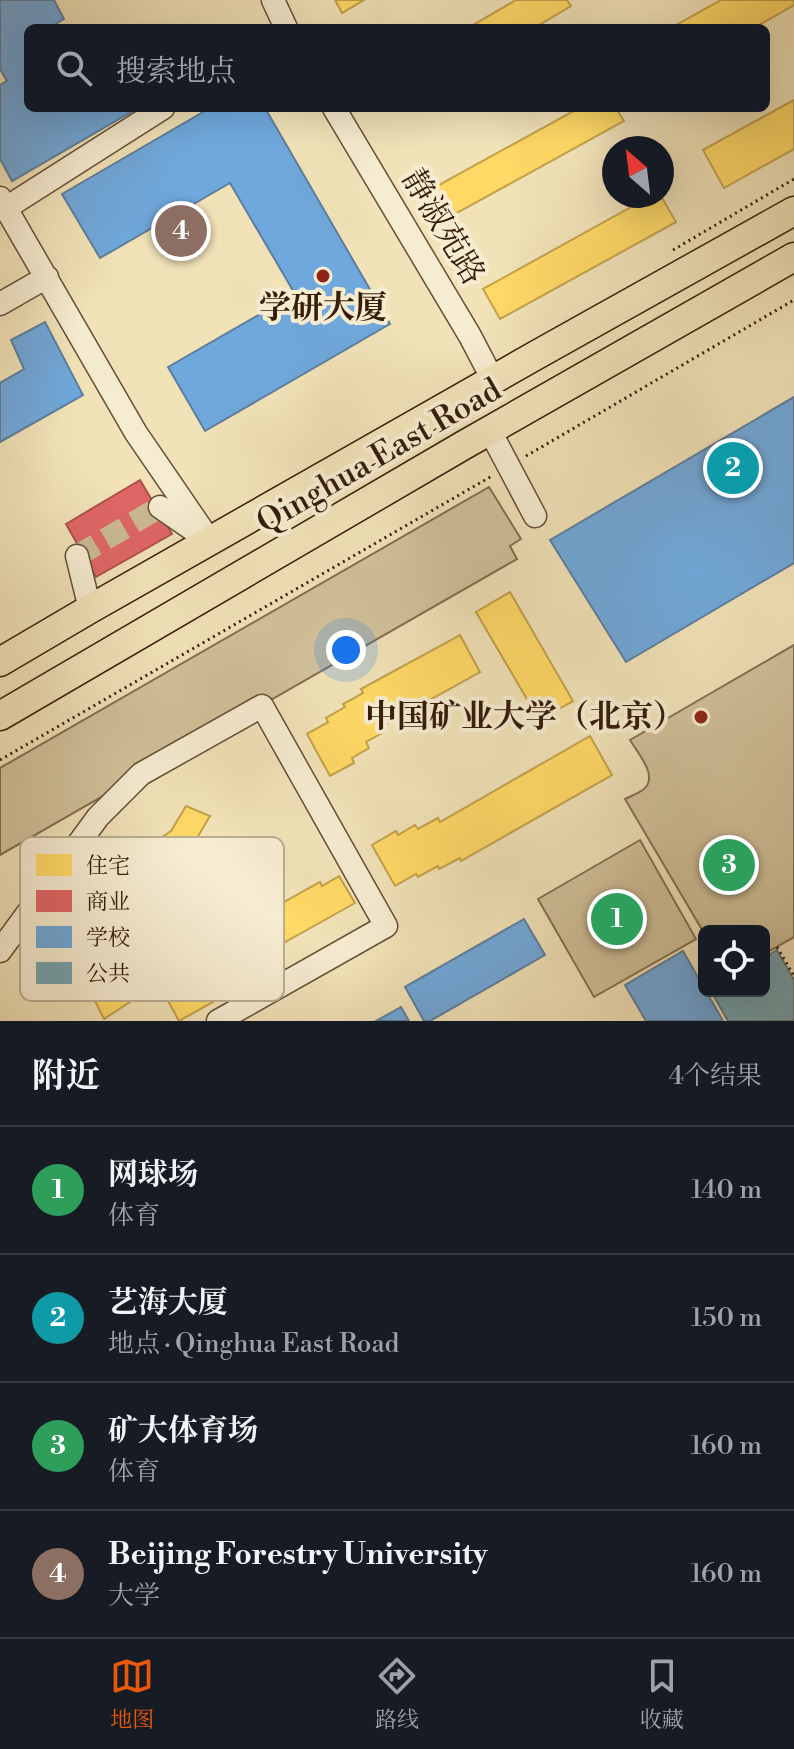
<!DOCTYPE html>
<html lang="zh">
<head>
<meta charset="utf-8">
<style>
	body { margin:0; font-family:"Libre Bodoni","Noto Serif SC",serif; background:#20242c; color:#f1f3f6 }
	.controls { position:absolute; right:24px; bottom:24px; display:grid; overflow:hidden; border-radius:12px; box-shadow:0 8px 32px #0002 }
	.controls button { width:72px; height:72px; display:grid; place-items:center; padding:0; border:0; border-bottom:2px solid #363941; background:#171b24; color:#f1f3f6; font:40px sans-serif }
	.compass { position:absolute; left:602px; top:136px; width:72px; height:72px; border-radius:50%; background:#171b24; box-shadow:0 8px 32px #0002; rotate:332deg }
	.you { position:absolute; left:346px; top:650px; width:28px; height:28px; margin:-20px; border:6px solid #fff; border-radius:50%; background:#1a73e8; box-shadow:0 0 0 12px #1a73e833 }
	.badge { display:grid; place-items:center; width:52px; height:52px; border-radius:50%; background:#ea580c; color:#fff; font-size:26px; font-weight:700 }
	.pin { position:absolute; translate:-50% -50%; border:4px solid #fff; box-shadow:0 2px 8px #0006 }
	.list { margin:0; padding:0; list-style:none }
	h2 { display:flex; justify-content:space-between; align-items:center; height:104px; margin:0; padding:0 32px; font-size:34px }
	h2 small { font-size:26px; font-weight:400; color:#9ea1a6 }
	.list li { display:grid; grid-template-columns:52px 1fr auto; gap:24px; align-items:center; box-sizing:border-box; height:128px; padding:0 32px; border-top:2px solid #363941 }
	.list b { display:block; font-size:30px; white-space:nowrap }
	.list p { margin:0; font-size:26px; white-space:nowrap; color:#9ea1a6 }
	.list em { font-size:26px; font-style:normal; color:#9ea1a6 }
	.icon { flex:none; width:44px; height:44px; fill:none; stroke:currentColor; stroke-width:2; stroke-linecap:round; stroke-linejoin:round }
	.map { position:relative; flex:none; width:794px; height:1021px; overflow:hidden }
	.search { position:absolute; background:#171b24; box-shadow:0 8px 32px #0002; left:24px; right:24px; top:24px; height:88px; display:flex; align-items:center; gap:20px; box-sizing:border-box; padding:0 28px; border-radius:12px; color:#9ea1a6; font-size:30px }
	.sheet { height:616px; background:#171b24 }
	nav { display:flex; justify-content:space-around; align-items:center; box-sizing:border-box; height:112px; border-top:2px solid #363941; background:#171b24; font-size:22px; color:#9ea1a6 }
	nav a { display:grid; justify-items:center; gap:4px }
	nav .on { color:#ea580c }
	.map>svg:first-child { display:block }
</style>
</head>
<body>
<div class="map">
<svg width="794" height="1021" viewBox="0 0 794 1021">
	<rect width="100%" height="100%" fill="#f1e2b8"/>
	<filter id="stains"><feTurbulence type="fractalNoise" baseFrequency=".0025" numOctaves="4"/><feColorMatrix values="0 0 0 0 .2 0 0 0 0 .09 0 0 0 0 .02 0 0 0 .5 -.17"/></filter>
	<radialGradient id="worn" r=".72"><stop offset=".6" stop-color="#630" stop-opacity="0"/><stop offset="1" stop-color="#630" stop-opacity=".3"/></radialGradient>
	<path fill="#d1c19a" stroke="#836f52" stroke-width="2" d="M489 487 521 539 510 546 517 559 0 855V768Z
		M794 645V937L764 954V931H704V933L625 799C631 796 639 793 644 789 659 776 637 752 630 740Z
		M640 840 696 939 594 997 538 899Z"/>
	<path fill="#ffd966" stroke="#c2a14a" stroke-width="2" d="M335 0H364L342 13Z
		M516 0H567L571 6 534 28H468Z
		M721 0H794V5L754 28H671Z
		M794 100V149L724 188 703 150Z
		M579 108H616L624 121 446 219 430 190Z
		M651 196H661L676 222 500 319 483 289Z
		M510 592 573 701 539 720 476 612Z
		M460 635 480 672 381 727 384 732 366 742 369 748 352 758 354 763 330 776 307 734 328 722 326 718 345 707 343 704 363 693 361 689Z
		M590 736 612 775 461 861 460 858 439 869 438 866 418 877 416 874 395 886 372 845 396 831 398 835 415 825 418 829 438 818 440 822Z
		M186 806 210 816 191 848V859L209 887 186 901 170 873 159 866 125 867 127 839H159L171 831Z
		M339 876 355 903 278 946 275 940 234 963 220 938 320 882 322 886Z
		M103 918 130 933 113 962 115 974 130 1002 104 1019 89 989 77 981H42L43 953 78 952 90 946Z
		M224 950 243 985 179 1021 160 986Z"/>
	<path fill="#e06666" stroke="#ad504a" stroke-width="2" d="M140 480 172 534 96 577 66 524Z"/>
	<path fill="#6fa8dc" stroke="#5e7e9d" stroke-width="2" d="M0 0H54L64 19 49 28H28V108H138L12 181 0 159V85L7 81 0 69Z
		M210 108H265L390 324 205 431 168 367 295 294 230 183 100 258 62 194Z
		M45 322 83 395 0 442V383L24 369 11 340Z
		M794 397V563L626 662 550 540Z
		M524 919 545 955 430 1021H424L405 987Z
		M683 951 704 988V991H706L723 1021H646L625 985Z
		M401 1007 409 1021H376Z"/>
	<path fill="#76a5af" stroke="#627c7e" stroke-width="2" d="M777 950 794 980V1021H728L711 991H764V958Z"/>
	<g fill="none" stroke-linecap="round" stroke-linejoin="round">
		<path stroke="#cbbb95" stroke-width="22" stroke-dasharray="22 11" stroke-linecap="butt" d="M77 556 160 507"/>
		<g stroke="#644e36" stroke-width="25">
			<path id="minor" d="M273 0 286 28
				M334 108 470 336 493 380
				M0 198 136 433 210 541
				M6 208 163 108
				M0 304 47 277
				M490 431 535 516
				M160 507 199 534
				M77 556 90 609
				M0 951 98 817 141 774 262 706 386 926 218 1021"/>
		</g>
		<g stroke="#351d0a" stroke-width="31">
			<path id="major" d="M0 662 90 609 540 353 794 211
				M0 716 464 445 794 257"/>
		</g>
		<path stroke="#351d0a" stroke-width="3" stroke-dasharray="2 4" stroke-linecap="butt" d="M673 250 794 179
			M526 456 794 300
			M0 760 492 476
			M777 947 794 976"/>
		<use href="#minor" stroke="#f6ecd1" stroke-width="22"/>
		<use href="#major" stroke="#f1e2b8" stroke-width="28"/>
	</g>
	<g fill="#8f2418" stroke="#f6ecd1" stroke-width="3">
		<circle cx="323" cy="276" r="8"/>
		<circle cx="701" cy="717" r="8"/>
	</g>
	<g text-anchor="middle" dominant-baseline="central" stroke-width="8" stroke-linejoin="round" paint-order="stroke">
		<g font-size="32" fill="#351d0a" stroke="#f6ecd1">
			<text transform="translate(443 227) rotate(59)">静淑苑路</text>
			<text transform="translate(379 456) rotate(-30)">Qinghua East Road</text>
		</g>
		<g font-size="32" font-weight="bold" fill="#351d0a" stroke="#f6ecd1">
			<text x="323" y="308">学研大厦</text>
			<text x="685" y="717" text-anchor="end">中国矿业大学（北京）</text>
		</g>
	</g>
	<rect x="20" y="837" width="264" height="164" rx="12" fill="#f6ecd1" stroke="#bcae95" stroke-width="2"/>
	<rect x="36" y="854" width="36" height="22" fill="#ffd966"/>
	<rect x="36" y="890" width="36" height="22" fill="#e06666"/>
	<rect x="36" y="926" width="36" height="22" fill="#6fa8dc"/>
	<rect x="36" y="962" width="36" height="22" fill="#76a5af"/>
	<g font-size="22" fill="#351d0a">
		<text x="86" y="873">住宅</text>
		<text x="86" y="909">商业</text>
		<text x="86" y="945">学校</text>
		<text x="86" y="981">公共</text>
	</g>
	<rect width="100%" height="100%" filter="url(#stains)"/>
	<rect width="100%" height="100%" fill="url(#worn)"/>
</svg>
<div class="controls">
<button><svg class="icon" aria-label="locate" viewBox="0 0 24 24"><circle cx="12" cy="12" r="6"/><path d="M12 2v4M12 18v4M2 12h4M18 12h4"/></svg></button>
</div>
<svg class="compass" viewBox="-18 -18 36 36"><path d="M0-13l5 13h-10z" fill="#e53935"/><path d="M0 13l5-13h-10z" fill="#9ea1a6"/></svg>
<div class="you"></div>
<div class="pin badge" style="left:617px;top:919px;background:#2e9e5b">1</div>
<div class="pin badge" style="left:733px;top:468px;background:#0f9aa8">2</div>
<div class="pin badge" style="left:729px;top:865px;background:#2e9e5b">3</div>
<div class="pin badge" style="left:181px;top:231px;background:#8d6e63">4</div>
<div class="search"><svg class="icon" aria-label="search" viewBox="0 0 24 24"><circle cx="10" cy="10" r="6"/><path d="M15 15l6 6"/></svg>搜索地点</div>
</div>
<section class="sheet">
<h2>附近<small>4个结果</small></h2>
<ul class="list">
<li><span class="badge" style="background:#2e9e5b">1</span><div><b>网球场</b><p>体育</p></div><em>140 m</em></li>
<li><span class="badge" style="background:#0f9aa8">2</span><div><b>艺海大厦</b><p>地点 · Qinghua East Road</p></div><em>150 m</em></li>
<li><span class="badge" style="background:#2e9e5b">3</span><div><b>矿大体育场</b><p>体育</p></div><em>160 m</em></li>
<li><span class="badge" style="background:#8d6e63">4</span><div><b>Beijing Forestry University</b><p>大学</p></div><em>160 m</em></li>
</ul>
</section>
<nav>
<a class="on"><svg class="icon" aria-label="map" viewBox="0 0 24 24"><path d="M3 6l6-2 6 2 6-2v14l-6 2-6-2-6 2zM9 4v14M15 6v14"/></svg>地图</a>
<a><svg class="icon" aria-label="directions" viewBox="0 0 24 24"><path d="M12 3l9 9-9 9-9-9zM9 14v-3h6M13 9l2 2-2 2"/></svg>路线</a>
<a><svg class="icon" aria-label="saved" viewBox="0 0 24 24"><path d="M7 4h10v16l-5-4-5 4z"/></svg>收藏</a>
</nav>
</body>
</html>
